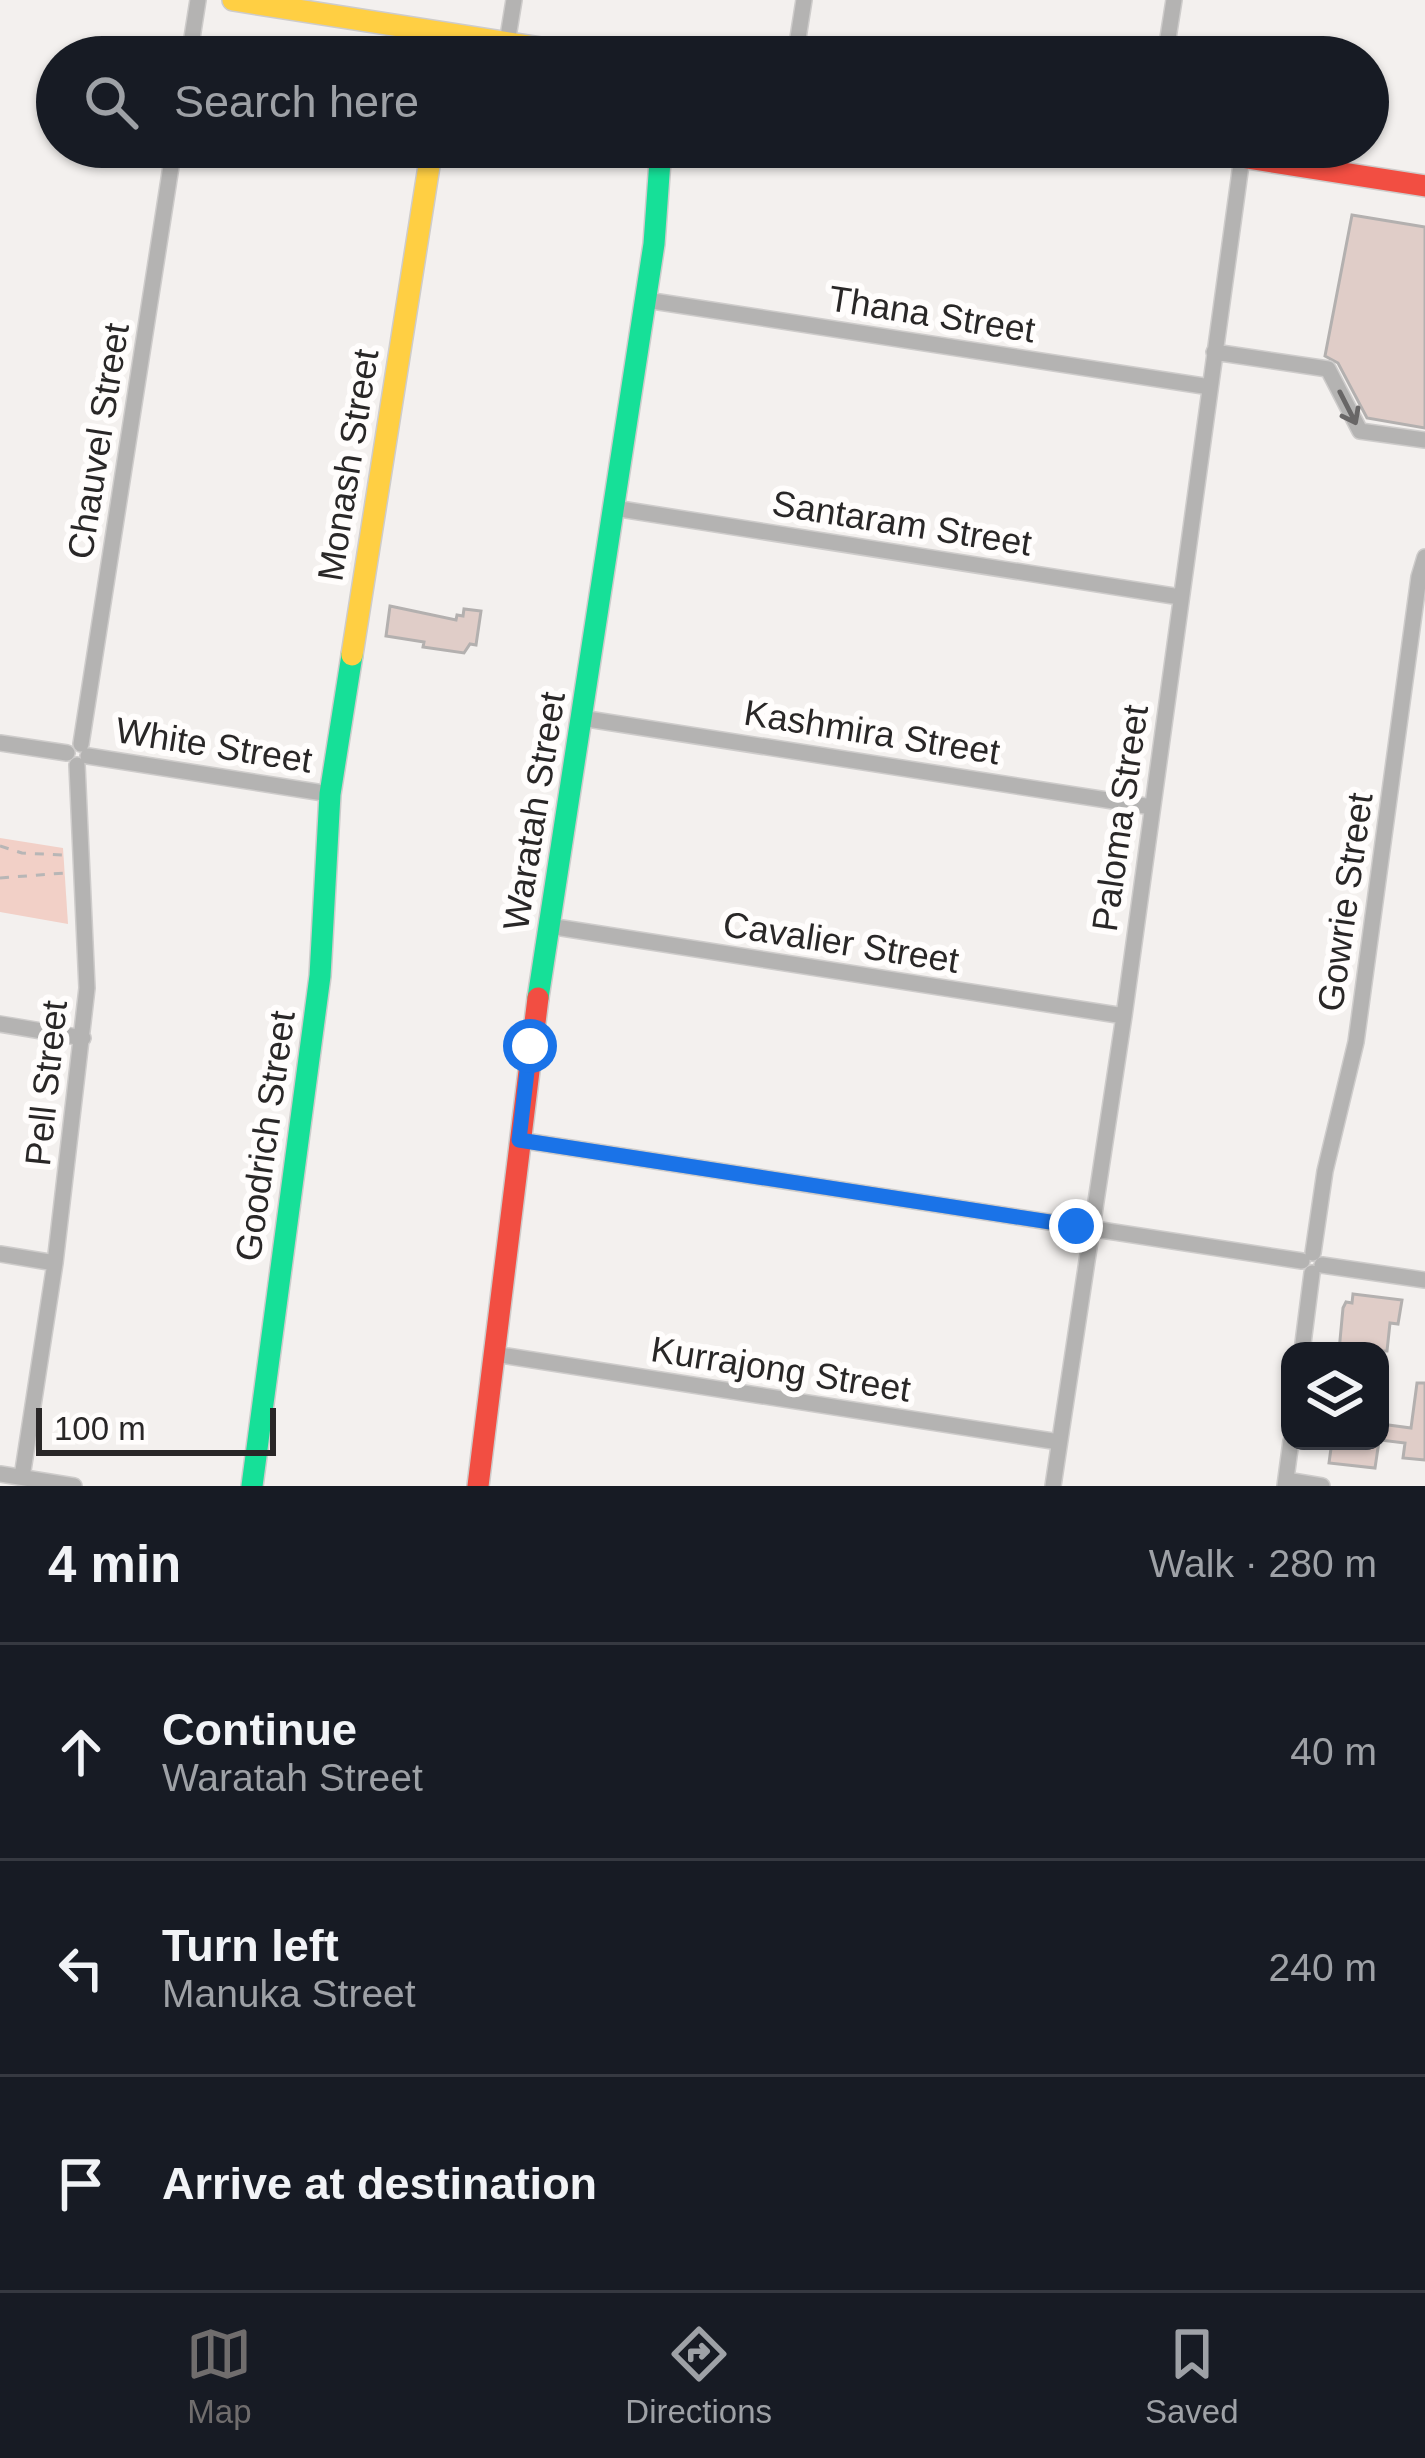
<!DOCTYPE html>
<html lang="en">
<head>
<meta charset="utf-8">
<style>
	body { margin:0; font-family:Arial,sans-serif; background:#20242c; color:#f1f3f6 }
	.controls { position:absolute; right:36px; bottom:36px; display:grid; overflow:hidden; border-radius:24px; box-shadow:0 3px 9px #0004 }
	.controls button { width:108px; height:108px; display:grid; place-items:center; padding:0; border:0; border-bottom:3px solid #363941; background:#171b24; color:#f1f3f6; font:60px sans-serif }
	.scale { position:absolute; left:36px; bottom:30px; width:240px; box-sizing:border-box; padding-left:12px; border:6px solid #292727; border-top:0; font-size:33px; line-height:42px; white-space:nowrap; color:#292727; -webkit-text-stroke:9px #fffdfc; paint-order:stroke }
	.stop { position:absolute; width:36px; height:36px; margin:-27px; border:9px solid #1a73e8; border-radius:50%; background:#fff }
	.stop.end { background:#1a73e8; border-color:#fff; box-shadow:0 3px 12px #0008 }
	.list { margin:0; padding:0; list-style:none }
	h2 { display:flex; justify-content:space-between; align-items:center; height:156px; margin:0; padding:0 48px; font-size:51px }
	h2 small { font-size:39px; font-weight:400; color:#9ea1a6 }
	.list li { display:grid; grid-template-columns:78px 1fr auto; gap:36px; align-items:center; box-sizing:border-box; height:216px; padding:0 48px; border-top:3px solid #363941 }
	.list b { display:block; font-size:45px; white-space:nowrap }
	.list p { margin:0; font-size:39px; white-space:nowrap; color:#9ea1a6 }
	.list em { font-size:39px; font-style:normal; color:#9ea1a6 }
	.icon { flex:none; width:66px; height:66px; fill:none; stroke:currentColor; stroke-width:2; stroke-linecap:round; stroke-linejoin:round }
	.map { position:relative; flex:none; width:1425px; height:1486px; overflow:hidden }
	.search { position:absolute; background:#171b24; box-shadow:0 3px 9px #0004; left:36px; right:36px; top:36px; height:132px; display:flex; align-items:center; gap:30px; box-sizing:border-box; padding:0 42px; border-radius:66px; color:#9ea1a6; font-size:45px }
	.sheet { height:804px; background:#171b24 }
	nav { display:flex; justify-content:space-around; align-items:center; box-sizing:border-box; height:168px; border-top:3px solid #363941; background:#171b24; font-size:33px; color:#9ea1a6 }
	nav a { display:grid; justify-items:center; gap:6px }
	nav .on { color:#706d6d }
	.map>svg:first-child { display:block }
</style>
</head>
<body>
<div class="map">
<svg width="1425" height="1486" viewBox="0 0 1425 1486">
	<rect width="100%" height="100%" fill="#f3f0ee"/>
	<path fill="#f2d0c7" d="M0 838 63 848 68 924 0 912Z"/>
	<path fill="#e0cdc8" stroke="#b3b0af" stroke-width="3" d="M1352 215 1425 227V428L1367 418 1338 363 1325 356Z
		M390 606 456 620 457 615 463 616 464 609 481 611 476 645 470 644 464 653 423 647 424 642 386 636Z
		M1353 1294 1402 1300 1398 1324 1390 1323 1387 1351H1339L1343 1308 1346 1302 1352 1303Z
		M1417 1383H1425V1460L1403 1458 1405 1443 1380 1440 1381 1424 1411 1428Z
		M1332 1441H1379L1375 1468 1329 1463Z"/>
	<g fill="none" stroke-linecap="round" stroke-linejoin="round">
		<g stroke="#cecccb" stroke-width="18">
			<path id="street" d="M507 43 514 0
				M189 57 198 0
				M795 57 804 0
				M1165 57 1174 0
				M646 300 1210 387
				M1214 352 1328 369 1360 431 1425 440
				M614 508 1180 597
				M581 718 1152 807
				M0 743 67 753
				M81 744 174 147
				M88 756 330 794
				M549 926 1124 1016
				M0 1024 83 1038
				M519 1140 1302 1261
				M1313 1253 1325 1171 1356 1042 1419 577 1425 557
				M0 1254 55 1263
				M1322 1265 1425 1280
				M1302 1351 1312 1273
				M494 1354 1059 1442
				M0 1474 74 1486
				M22 1477 55 1263 87 988 77 765
				M1286 1480 1322 1486
				M1053 1486 1124 1016 1242 157
				M1285 1486 1291 1441"/>
		</g>
		<g stroke="#cecccb" stroke-width="24">
			<path id="fast" d="M538 998 654 244 661 147
				M252 1486 320 976 330 794 352 655"/>
		</g>
		<g stroke="#cecccb" stroke-width="24">
			<path id="slow" d="M233 0 599 57
				M352 655 432 147"/>
		</g>
		<g stroke="#cecccb" stroke-width="24">
			<path id="jam" d="M1178 147 1425 186
				M478 1486 538 998"/>
		</g>
		<path stroke="#b8b6b6" stroke-width="3" stroke-dasharray="9 9" stroke-linecap="butt" d="M0 846 22 853 63 855
			M0 878 65 873"/>
		<use href="#street" stroke="#b4b3b2" stroke-width="15"/>
		<use href="#fast" stroke="#16e098" stroke-width="21"/>
		<use href="#slow" stroke="#ffcf43" stroke-width="21"/>
		<use href="#jam" stroke="#f24e42" stroke-width="21"/>
	</g>
	<defs><path id="oneway-shaft" d="M-6 0H5M1.5-3L5.5 0L1.5 3" fill="none" stroke-width="1.6" stroke-linecap="round" stroke-linejoin="round" transform="scale(3)"/></defs>
	<use stroke="#686666" href="#oneway-shaft" transform="translate(1348 408) rotate(63)"/>
	<g fill="none" stroke-linecap="round" stroke-linejoin="round">
		<path stroke="#1a73e8" stroke-width="15" d="M530 1046 519 1140 1076 1226"/>
	</g>
	<g text-anchor="middle" dominant-baseline="central" stroke-width="12" stroke-linejoin="round" paint-order="stroke">
		<g font-size="36" fill="#292727" stroke="#fffdfc">
			<text transform="translate(932 314) rotate(9)">Thana Street</text>
			<text transform="translate(98 441) rotate(-81)">Chauvel Street</text>
			<text transform="translate(348 465) rotate(-81)">Monash Street</text>
			<text transform="translate(902 523) rotate(9)">Santaram Street</text>
			<text transform="translate(872 732) rotate(9)">Kashmira Street</text>
			<text transform="translate(214 745) rotate(9)">White Street</text>
			<text transform="translate(534 811) rotate(-81)">Waratah Street</text>
			<text transform="translate(1120 818) rotate(-82)">Paloma Street</text>
			<text transform="translate(1345 902) rotate(-82)">Gowrie Street</text>
			<text transform="translate(841 942) rotate(9)">Cavalier Street</text>
			<text transform="translate(46 1083) rotate(-84)">Pell Street</text>
			<text transform="translate(265 1136) rotate(-82)">Goodrich Street</text>
			<text transform="translate(781 1369) rotate(9)">Kurrajong Street</text>
		</g>
	</g>
</svg>
<div class="controls">
<button><svg class="icon" aria-label="layers" viewBox="0 0 24 24"><path d="M12 4l9 5-9 5-9-5zM3 14l9 5 9-5"/></svg></button>
</div>
<div class="scale">100 m</div>
<div class="stop" style="left:530px;top:1046px"></div>
<div class="stop end" style="left:1076px;top:1226px"></div>
<div class="search"><svg class="icon" aria-label="search" viewBox="0 0 24 24"><circle cx="10" cy="10" r="6"/><path d="M15 15l6 6"/></svg>Search here</div>
</div>
<section class="sheet">
<h2>4 min<small>Walk · 280 m</small></h2>
<ul class="list">
<li><svg class="icon" aria-label="ahead" viewBox="0 0 24 24"><path d="M12 20V5M6 11l6-6 6 6"/></svg><div><b>Continue</b><p>Waratah Street</p></div><em>40 m</em></li>
<li><svg class="icon" aria-label="left" viewBox="0 0 24 24"><path d="M17 20v-9H6M10 6l-5 5 5 5"/></svg><div><b>Turn left</b><p>Manuka Street</p></div><em>240 m</em></li>
<li><svg class="icon" aria-label="arrive" viewBox="0 0 24 24"><path d="M6 21V4h12l-3 4 3 4H6"/></svg><div><b>Arrive at destination</b></div></li>
</ul>
</section>
<nav>
<a class="on"><svg class="icon" aria-label="map" viewBox="0 0 24 24"><path d="M3 6l6-2 6 2 6-2v14l-6 2-6-2-6 2zM9 4v14M15 6v14"/></svg>Map</a>
<a><svg class="icon" aria-label="directions" viewBox="0 0 24 24"><path d="M12 3l9 9-9 9-9-9zM9 14v-3h6M13 9l2 2-2 2"/></svg>Directions</a>
<a><svg class="icon" aria-label="saved" viewBox="0 0 24 24"><path d="M7 4h10v16l-5-4-5 4z"/></svg>Saved</a>
</nav>
</body>
</html>
